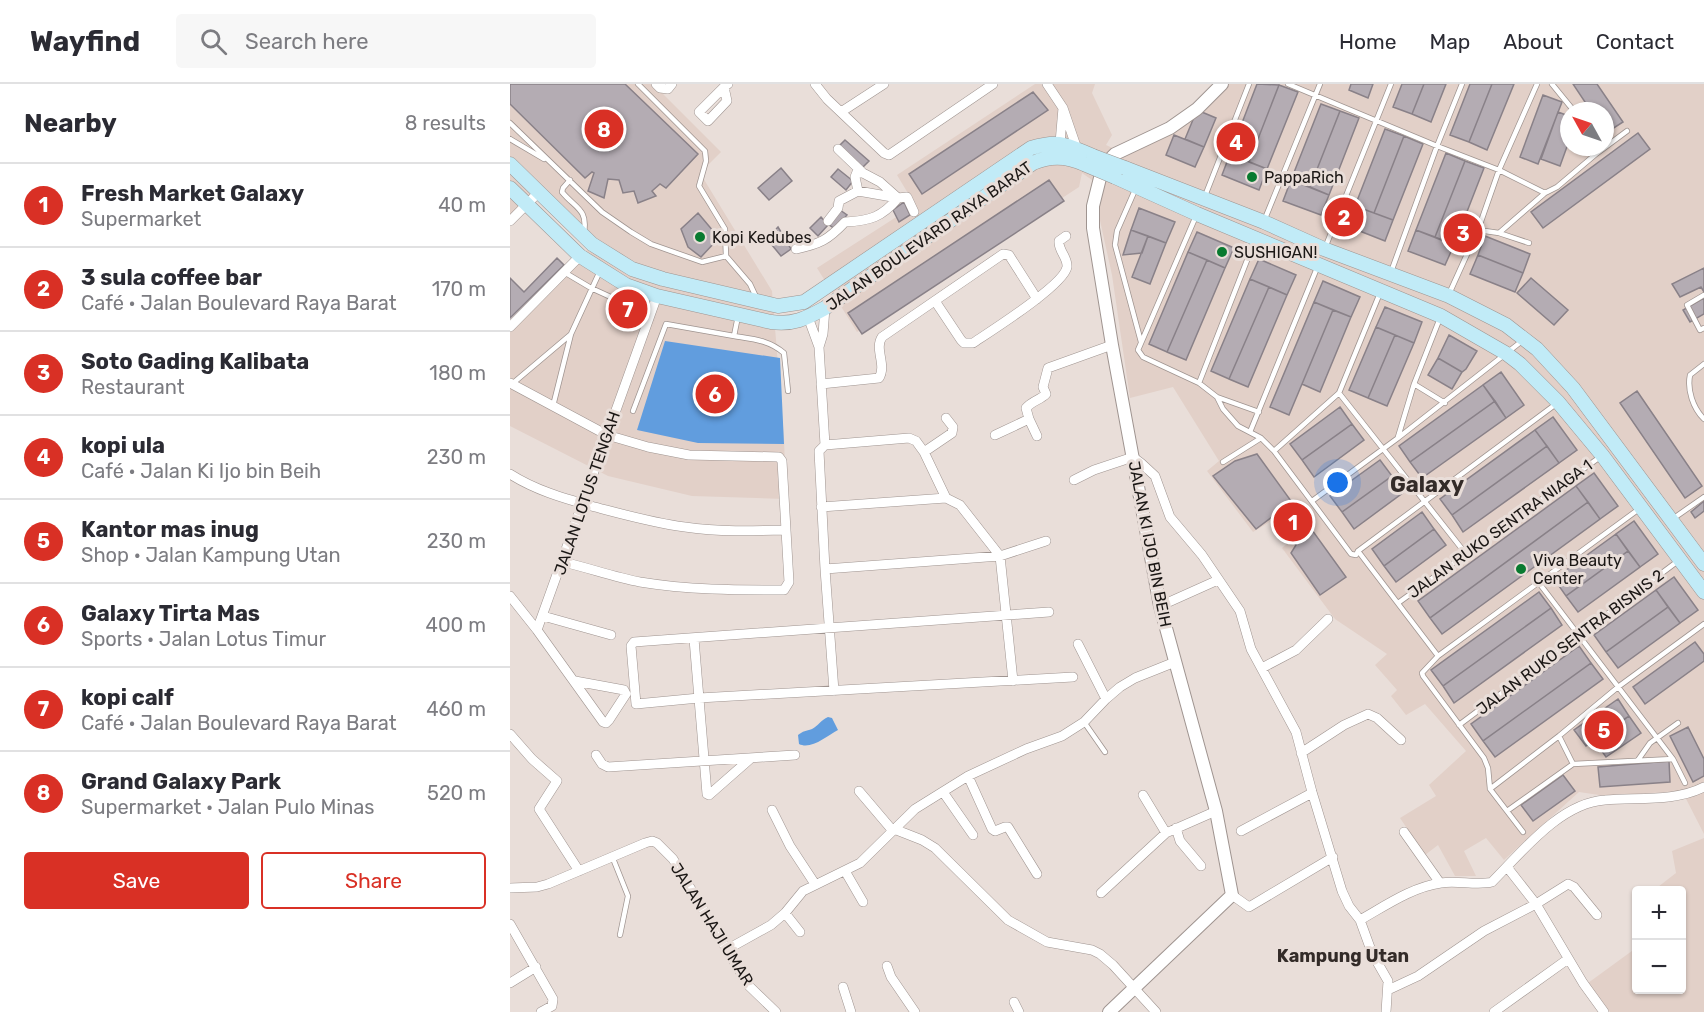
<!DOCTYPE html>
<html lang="en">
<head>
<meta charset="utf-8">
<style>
	body { margin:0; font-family:Rubik,sans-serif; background:#f7f7f7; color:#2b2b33 }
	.controls { position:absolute; right:18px; bottom:18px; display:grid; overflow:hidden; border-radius:6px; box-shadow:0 2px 4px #0004 }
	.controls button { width:54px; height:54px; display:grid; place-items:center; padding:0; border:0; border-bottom:2px solid #e1e1e2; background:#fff; color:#2b2b33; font:30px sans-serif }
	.compass { position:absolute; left:1050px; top:18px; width:54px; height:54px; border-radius:50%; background:#fff; box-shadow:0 2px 4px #0004; rotate:310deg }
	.you { position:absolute; left:828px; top:399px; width:21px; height:21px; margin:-15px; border:4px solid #fff; border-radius:50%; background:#1a73e8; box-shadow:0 0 0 9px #1a73e833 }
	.badge { display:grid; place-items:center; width:39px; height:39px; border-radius:50%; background:#d93025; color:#fff; font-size:20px; font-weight:700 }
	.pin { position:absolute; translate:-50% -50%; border:3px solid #fff; box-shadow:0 2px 6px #0006 }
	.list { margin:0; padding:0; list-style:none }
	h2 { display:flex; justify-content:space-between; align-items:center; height:78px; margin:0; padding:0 24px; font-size:26px }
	h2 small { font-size:20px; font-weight:400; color:#7c7c81 }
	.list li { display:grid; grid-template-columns:39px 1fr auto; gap:18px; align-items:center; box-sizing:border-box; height:84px; padding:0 24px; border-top:2px solid #e1e1e2 }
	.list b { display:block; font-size:22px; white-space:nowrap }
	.list p { margin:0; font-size:20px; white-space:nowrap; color:#7c7c81 }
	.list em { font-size:20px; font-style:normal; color:#7c7c81 }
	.actions { display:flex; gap:12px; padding:18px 24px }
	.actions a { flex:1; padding:14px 0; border:2px solid #d93025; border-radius:6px; text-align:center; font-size:21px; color:#d93025 }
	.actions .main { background:#d93025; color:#fff }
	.icon { flex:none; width:33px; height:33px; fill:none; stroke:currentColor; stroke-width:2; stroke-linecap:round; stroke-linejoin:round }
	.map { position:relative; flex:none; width:1194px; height:928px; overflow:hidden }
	header { display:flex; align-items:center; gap:36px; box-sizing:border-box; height:84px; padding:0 30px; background:#fff; border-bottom:2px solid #e1e1e2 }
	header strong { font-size:28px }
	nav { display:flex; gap:33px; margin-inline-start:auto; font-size:21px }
	.search { width:420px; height:54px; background:#f7f7f7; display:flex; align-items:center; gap:15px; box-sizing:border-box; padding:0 21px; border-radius:6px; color:#7c7c81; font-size:22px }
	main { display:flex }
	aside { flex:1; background:#fff }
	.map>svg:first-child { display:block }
</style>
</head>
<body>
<header>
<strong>Wayfind</strong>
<div class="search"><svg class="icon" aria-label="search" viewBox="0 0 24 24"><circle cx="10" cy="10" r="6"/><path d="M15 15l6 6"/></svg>Search here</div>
<nav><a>Home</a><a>Map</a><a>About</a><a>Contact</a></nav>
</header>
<main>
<aside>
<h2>Nearby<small>8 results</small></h2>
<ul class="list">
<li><span class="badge">1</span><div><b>Fresh Market Galaxy</b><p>Supermarket</p></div><em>40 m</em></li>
<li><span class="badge">2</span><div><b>3 sula coffee bar</b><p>Café · Jalan Boulevard Raya Barat</p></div><em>170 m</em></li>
<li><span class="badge">3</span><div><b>Soto Gading Kalibata</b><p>Restaurant</p></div><em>180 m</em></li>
<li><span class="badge">4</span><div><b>kopi ula</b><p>Café · Jalan Ki Ijo bin Beih</p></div><em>230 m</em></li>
<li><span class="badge">5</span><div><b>Kantor mas inug</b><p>Shop · Jalan Kampung Utan</p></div><em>230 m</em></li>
<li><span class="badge">6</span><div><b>Galaxy Tirta Mas</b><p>Sports · Jalan Lotus Timur</p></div><em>400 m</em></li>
<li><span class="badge">7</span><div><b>kopi calf</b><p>Café · Jalan Boulevard Raya Barat</p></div><em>460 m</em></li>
<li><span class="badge">8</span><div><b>Grand Galaxy Park</b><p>Supermarket · Jalan Pulo Minas</p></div><em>520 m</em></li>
</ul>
<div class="actions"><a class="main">Save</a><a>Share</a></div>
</aside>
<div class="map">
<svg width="1194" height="928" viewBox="0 0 1194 928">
	<rect width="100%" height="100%" fill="#e9ded9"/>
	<path fill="#e2d0c8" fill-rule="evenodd" d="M0 0H143L211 68 190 89 262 207 274 354 276 415 182 412 98 392 0 342V243L78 165 24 113 0 134Z
		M525 0H585L582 9 602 51 596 61 615 70 716 0H1194V750L1172 707 1096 712 1069 708 994 776 976 754 954 767 966 792H945L928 761 915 771 890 734 926 712 919 701 956 667 915 620 896 631 881 612 887 606 865 581 877 570 825 535 772 464 782 455 766 434 743 448 697 387 709 377 663 303 620 314 602 191 589 132 592 103 572 89 569 103 347 248 307 184 405 121 387 91ZM1059 27H1095V63H1059Z
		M1194 754V928H1100L1078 899 1126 864V906H1172V806H1144L1166 789 1162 767Z"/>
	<path fill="#619dde" d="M155 257 270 274 274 360 188 359 127 346Z
		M318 633 322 634 328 646C317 652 301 666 289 660L288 651C293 647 296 647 302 645 308 642 311 636 318 633Z"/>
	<path fill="#b4acb3" stroke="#898188" stroke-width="1.5" d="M0 0H115L188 70 156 104 150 100 142 107 146 112 128 119 124 107 113 109 109 96 98 95 94 114 78 107 84 89 82 88 75 94 0 20Z
		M747 0 769 1 739 78 720 70Z
		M841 0H863L858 14 839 6Z
		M892 0H914L902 30 883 23Z
		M914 0H936L921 38 902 30Z
		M960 0H982L959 58 940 51Z
		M982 0H1004L977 66 959 58Z
		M1063 0H1087L1113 38 1096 49 1095 27H1081Z
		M769 1 788 8 757 85 739 78Z
		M523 8 538 26 412 110 399 90Z
		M1033 11 1052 18 1028 80 1010 73Z
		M811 20 830 27 800 103 781 96Z
		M687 26 706 34 694 63 675 55Z
		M830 27 849 34 819 111 800 103Z
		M1048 28 1059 32V57L1050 82 1031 75Z
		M875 45 894 52 864 129 845 122Z
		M1128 49 1140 65 1033 144 1021 128Z
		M664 51 694 63 685 83 656 71Z
		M894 52 913 60 883 136 864 129Z
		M335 56 359 77 351 85 328 63Z
		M936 69 955 77 925 153 906 146Z
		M720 70 757 85 749 106 712 91Z
		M955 77 974 84 944 161 925 153Z
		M271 84 282 97 259 116 248 104Z
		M328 85 343 97 336 106 321 93Z
		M539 96 554 117 352 250 338 229Z
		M781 96 819 111 811 131 773 117Z
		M394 118 400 131 389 138 383 126Z
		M845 122 883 136 875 157 837 142Z
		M629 124 665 138 656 159 621 146Z
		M330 126 337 131 325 145 318 140Z
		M188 129 204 148 205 158 191 173 178 163 171 145Z
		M311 133 318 141 308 152 300 144Z
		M268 143 281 165 271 172 257 155Z
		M621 146 638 152 632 169 613 171Z
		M906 146 944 161 935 181 898 167Z
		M687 148 724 164 715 184 678 168Z
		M638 152 656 159 640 200 622 193Z
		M975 152 1020 170 1013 189 968 171Z
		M678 168 697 176 657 268 639 260Z
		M968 171 1013 189 1005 208 960 190Z
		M47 174 54 181 0 234V194L14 208Z
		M749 175 786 191 777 211 740 195Z
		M697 176 715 184 676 276 657 268Z
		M1194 184V208L1191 203 1170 213 1162 200Z
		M1021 194 1058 226 1044 241 1007 209Z
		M740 195 759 203 719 295 701 287Z
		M813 197 850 213 841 233 804 218Z
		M759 203 777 211 738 303 719 295Z
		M1194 214V230L1180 238 1173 226Z
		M804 218 823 226 779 331 760 323Z
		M875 223 912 238 904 259 866 243Z
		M823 226 841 233 810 308 792 300Z
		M866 243 885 251 858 314 839 306Z
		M885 251 904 259 877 322 858 314Z
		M939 251 967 267 956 285 952 288 928 274Z
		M928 274 952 288 942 305 918 291Z
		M991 288 1014 321 996 334 973 301Z
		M973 301 985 317 900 378 889 362Z
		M1127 307 1192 402 1175 414 1110 319Z
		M985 317 996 334 912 394 900 378Z
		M830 323 842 340 792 376 780 360Z
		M1043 333 1067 366 1049 379 1025 346Z
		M842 340 854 356 804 393 792 376Z
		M1025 346 1037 362 942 431 930 415Z
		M1037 362 1049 379 953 448 942 431Z
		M747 370 836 493 810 511 781 469 786 461 766 430 746 445 703 392 725 377Z
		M870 376 882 392 832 428 820 412Z
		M1084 389 1108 422 1090 435 1066 402Z
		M882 392 894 408 844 445 832 428Z
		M1066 402 1078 418 920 534 908 517Z
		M1194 417V427L1185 434 1181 428Z
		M1078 418 1090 435 932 550 920 534Z
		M912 428 924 445 874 482 862 465Z
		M1124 437 1148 470 1130 483 1106 450Z
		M924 445 936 461 886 498 874 482Z
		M1106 450 1118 467 1056 512 1044 495Z
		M1118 467 1130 483 1068 528 1056 512Z
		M1164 493 1188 526 1170 539 1146 506Z
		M1146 506 1158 523 1096 568 1084 551Z
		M1029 508 1041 524 933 602 921 586Z
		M1158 523 1170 539 1108 584 1096 568Z
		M1041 524 1052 541 944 619 933 602Z
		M1185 558 1194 570V577L1135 620 1123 603Z
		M1069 562 1081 579 973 657 961 640Z
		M1081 579 1093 595 985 673 973 657Z
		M1108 615 1119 632 1076 662 1064 646Z
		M1119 632 1131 649 1096 673 1084 656Z
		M1178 643 1194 675V692L1183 698 1160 652Z
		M1159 677 1160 698 1090 703 1088 683Z
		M1053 691 1065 707 1023 737 1011 721Z"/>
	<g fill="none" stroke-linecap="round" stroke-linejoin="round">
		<g stroke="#9f9490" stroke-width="6">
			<path id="service" d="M128 0 195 67 196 77 189 102 215 145 216 172 240 200 247 215
				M778 0 927 62 989 86 1035 109
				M1042 0 1064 27
				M0 39 92 128 121 148 141 160 192 178 216 172
				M0 55 34 75
				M60 96 53 104 52 108C65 124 78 125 74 148
				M625 106 607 147 605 161 631 258
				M695 112 739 0
				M686 132 628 266 633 273 689 299 707 313 713 325 728 342 751 354 764 367 841 470 846 471 848 467 928 572
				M754 137 810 0
				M968 146 989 149 1035 109 1047 103 1086 70 1117 47
				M989 149 1019 159
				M815 164 881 0
				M54 188 81 204 140 231
				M881 188 927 62 952 0
				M939 210 968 146 989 86 1027 0
				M1194 211 1177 221 1190 246 1194 244
				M224 252C243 255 259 256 274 269L278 307
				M1194 280 1180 291C1177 306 1183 324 1194 335
				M689 299 745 156
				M2 300 60 251
				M904 300 935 319
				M829 309 956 470
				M707 313 749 328
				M43 322 61 250 90 187
				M123 327 156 240 224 252 228 232
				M740 348 807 184
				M888 353 904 300 930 234
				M764 367 829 309 870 209
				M713 378 751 354
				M802 417 888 354 1012 257
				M1164 434 1194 413
				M848 467 1046 320
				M888 519 1090 373
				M574 638 595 668
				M949 641 1168 477
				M1049 652 1063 680
				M1163 675 1175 699
				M1128 676 1140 659 1168 639
				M980 705 1049 652 1108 603 1194 540
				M997 727 1063 680 1163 675 1029 499
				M1013 748 980 705 978 684 974 674 913 592 912 589 928 572 1129 425
				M102 772 118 812 110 851"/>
		</g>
		<g stroke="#9f9490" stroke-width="10">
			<path id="minor" d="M146 0 150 4 158 5 162 0
				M305 0 317 15 374 69 379 71 483 0
				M537 0 553 24 567 65 565 67
				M214 3 217 17 198 37 189 28 214 3 218 0
				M331 28 374 0
				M552 63 550 59 553 24
				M348 107 345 93 347 88 353 89
				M0 137 29 108
				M318 137 328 124 329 117 348 107 388 114 397 113 404 128
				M286 165C310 160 318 156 335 138 360 137 372 133 388 114L370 98 353 89 328 65
				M425 217 451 256 454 259H463C481 247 554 201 557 183 558 173 548 167 549 157L556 152
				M298 233 309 263 315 361 309 367 315 485 324 607
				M0 243 70 172
				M309 263 313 250 315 224
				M0 299 97 351 138 363 179 371 269 373 272 377 279 498 274 506C225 506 178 506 130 498 104 493 79 484 53 478
				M311 300 369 294C377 281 364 265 372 253L493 170 499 171 527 215
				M485 351 519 335
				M527 352 519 335 516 324C522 317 530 316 536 310L533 303 538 284 602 261
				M315 361 399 354 406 357 414 368 436 414 450 421 490 472 503 597
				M414 368 442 349 443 343 436 334
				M623 373 631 379 645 392 660 433 692 471 730 527 741 565 786 648 802 708 832 807 839 822 850 836C875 822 902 803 931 799 947 796 967 802 982 798 1012 768 1050 719 1095 716 1127 713 1165 718 1194 703
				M0 390C25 406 53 414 81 422 112 430 143 439 175 443 208 448 243 447 276 446
				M564 396 584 386 623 373
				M311 423 436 414
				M315 485 490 472 536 457
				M0 512 27 546
				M650 522 708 496
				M539 528 124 558 121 562 126 620 189 614 563 593
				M33 532 101 551
				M184 555 197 710 199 711 240 675
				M568 560 596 615
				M752 584 786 566 818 535
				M65 597 114 606 116 610 99 636 96 639 93 638 27 546 147 212
				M0 650 22 675 47 697 29 725 69 787
				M791 669 834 641 858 630 867 634 891 656
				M86 671 92 680 98 683 285 671
				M458 692 482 745 485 747 495 743H498L527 790
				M349 707 383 747
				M433 708 463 751
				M633 711 656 749 706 727
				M262 726 280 762 305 800
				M666 744 670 757 691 782
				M384 745 412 756 425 764 498 836 537 858 582 866 590 870 603 881 646 928
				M731 747 802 709
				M894 748 930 799
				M997 783 1026 820 1073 899 1094 928
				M335 787 353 818
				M0 804 27 803 38 800 135 759 142 757 147 759 163 775 238 901 266 928
				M591 809 656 749
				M722 811 739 823 823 773
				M275 829 290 848
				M850 836 862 869 878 897 876 928
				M0 840 43 915 42 922 31 928
				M216 866 261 841 275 829 293 807 350 779 405 725 458 692 516 665 552 652 574 638 596 615 610 603 625 594 665 578
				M377 882 381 893 405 928
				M0 899 26 883
				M333 903 341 928
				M878 906 908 892 974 847 1026 820 1058 800 1064 803 1087 831
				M504 918 509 928
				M984 928 1058 875"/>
		</g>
		<g stroke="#9f9490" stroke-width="14">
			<path id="tertiary" d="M599 928 722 811 706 727 650 522 602 261 583 144V122L592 86 595 80 605 70 660 44 687 25 712 0"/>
		</g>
		<g stroke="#9f9490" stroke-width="15">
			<path id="secondary" d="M0 80 82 160 122 185 153 195 268 222 294 218 521 64C550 55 556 61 583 72
				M615 84 754 138 814 165 939 212 996 241 1027 265 1063 304 1194 480
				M605 93 687 130 931 232 997 270 1010 280 1048 318 1092 371 1194 508
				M0 104 70 172 116 201 147 212 261 238C283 241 295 235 315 224L523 79C541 71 557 72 574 80"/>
		</g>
		<use href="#service" stroke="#fff" stroke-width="4.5"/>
		<use href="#minor" stroke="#fff" stroke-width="9"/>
		<use href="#tertiary" stroke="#fff" stroke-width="12"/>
		<use href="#secondary" stroke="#c1ebf7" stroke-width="14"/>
		<g stroke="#9f9490" stroke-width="15" stroke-linecap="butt">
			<path id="secondary-bridge" d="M583 72 615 84
				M574 80 605 93"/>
		</g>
		<use href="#secondary-bridge" stroke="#c1ebf7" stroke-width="14"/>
	</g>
	<g fill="#087a30" stroke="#e9ded9" stroke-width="2">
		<circle cx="742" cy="93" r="6"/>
		<circle cx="190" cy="153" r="6"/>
		<circle cx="712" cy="168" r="6"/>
		<circle cx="1011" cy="485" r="6"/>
	</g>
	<g text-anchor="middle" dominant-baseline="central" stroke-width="6" stroke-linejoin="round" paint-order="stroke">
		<g font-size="16" fill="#1b1715" stroke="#e9ded9" text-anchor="start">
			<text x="754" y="93">PappaRich</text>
			<text x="202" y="153">Kopi Kedubes</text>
			<text x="724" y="168">SUSHIGAN!</text>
			<text x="1023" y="476">Viva Beauty<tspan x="1023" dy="18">Center</tspan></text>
		</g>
		<g font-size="16" fill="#1b1715" stroke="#e9ded9">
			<text transform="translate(419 152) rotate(-35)">JALAN BOULEVARD RAYA BARAT</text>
			<text transform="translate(77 409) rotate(-71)">JALAN LOTUS TENGAH</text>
			<text transform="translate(990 445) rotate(-36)">JALAN RUKO SENTRA NIAGA 1</text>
			<text transform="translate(640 460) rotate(79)">JALAN KI IJO BIN BEIH</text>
			<text transform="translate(1060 558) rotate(-37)">JALAN RUKO SENTRA BISNIS 2</text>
			<text transform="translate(202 840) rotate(58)">JALAN HAJI UMAR</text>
		</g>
		<g font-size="18" font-weight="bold" fill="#332b28" stroke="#e9ded9">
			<text x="833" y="872">Kampung Utan</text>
		</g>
		<g font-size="22" font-weight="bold" fill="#332b28" stroke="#e9ded9">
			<text x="917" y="400">Galaxy</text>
		</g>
	</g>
</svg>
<div class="controls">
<button>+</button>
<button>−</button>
</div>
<svg class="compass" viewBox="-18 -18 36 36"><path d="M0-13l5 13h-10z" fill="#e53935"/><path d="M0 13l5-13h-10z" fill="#7c7c81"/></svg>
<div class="you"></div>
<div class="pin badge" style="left:783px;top:438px">1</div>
<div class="pin badge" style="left:834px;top:133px">2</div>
<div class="pin badge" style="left:953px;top:149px">3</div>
<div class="pin badge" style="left:726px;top:58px">4</div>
<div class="pin badge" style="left:1094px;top:646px">5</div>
<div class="pin badge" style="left:205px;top:310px">6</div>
<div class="pin badge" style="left:118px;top:225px">7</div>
<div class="pin badge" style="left:94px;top:45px">8</div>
</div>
</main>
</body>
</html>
